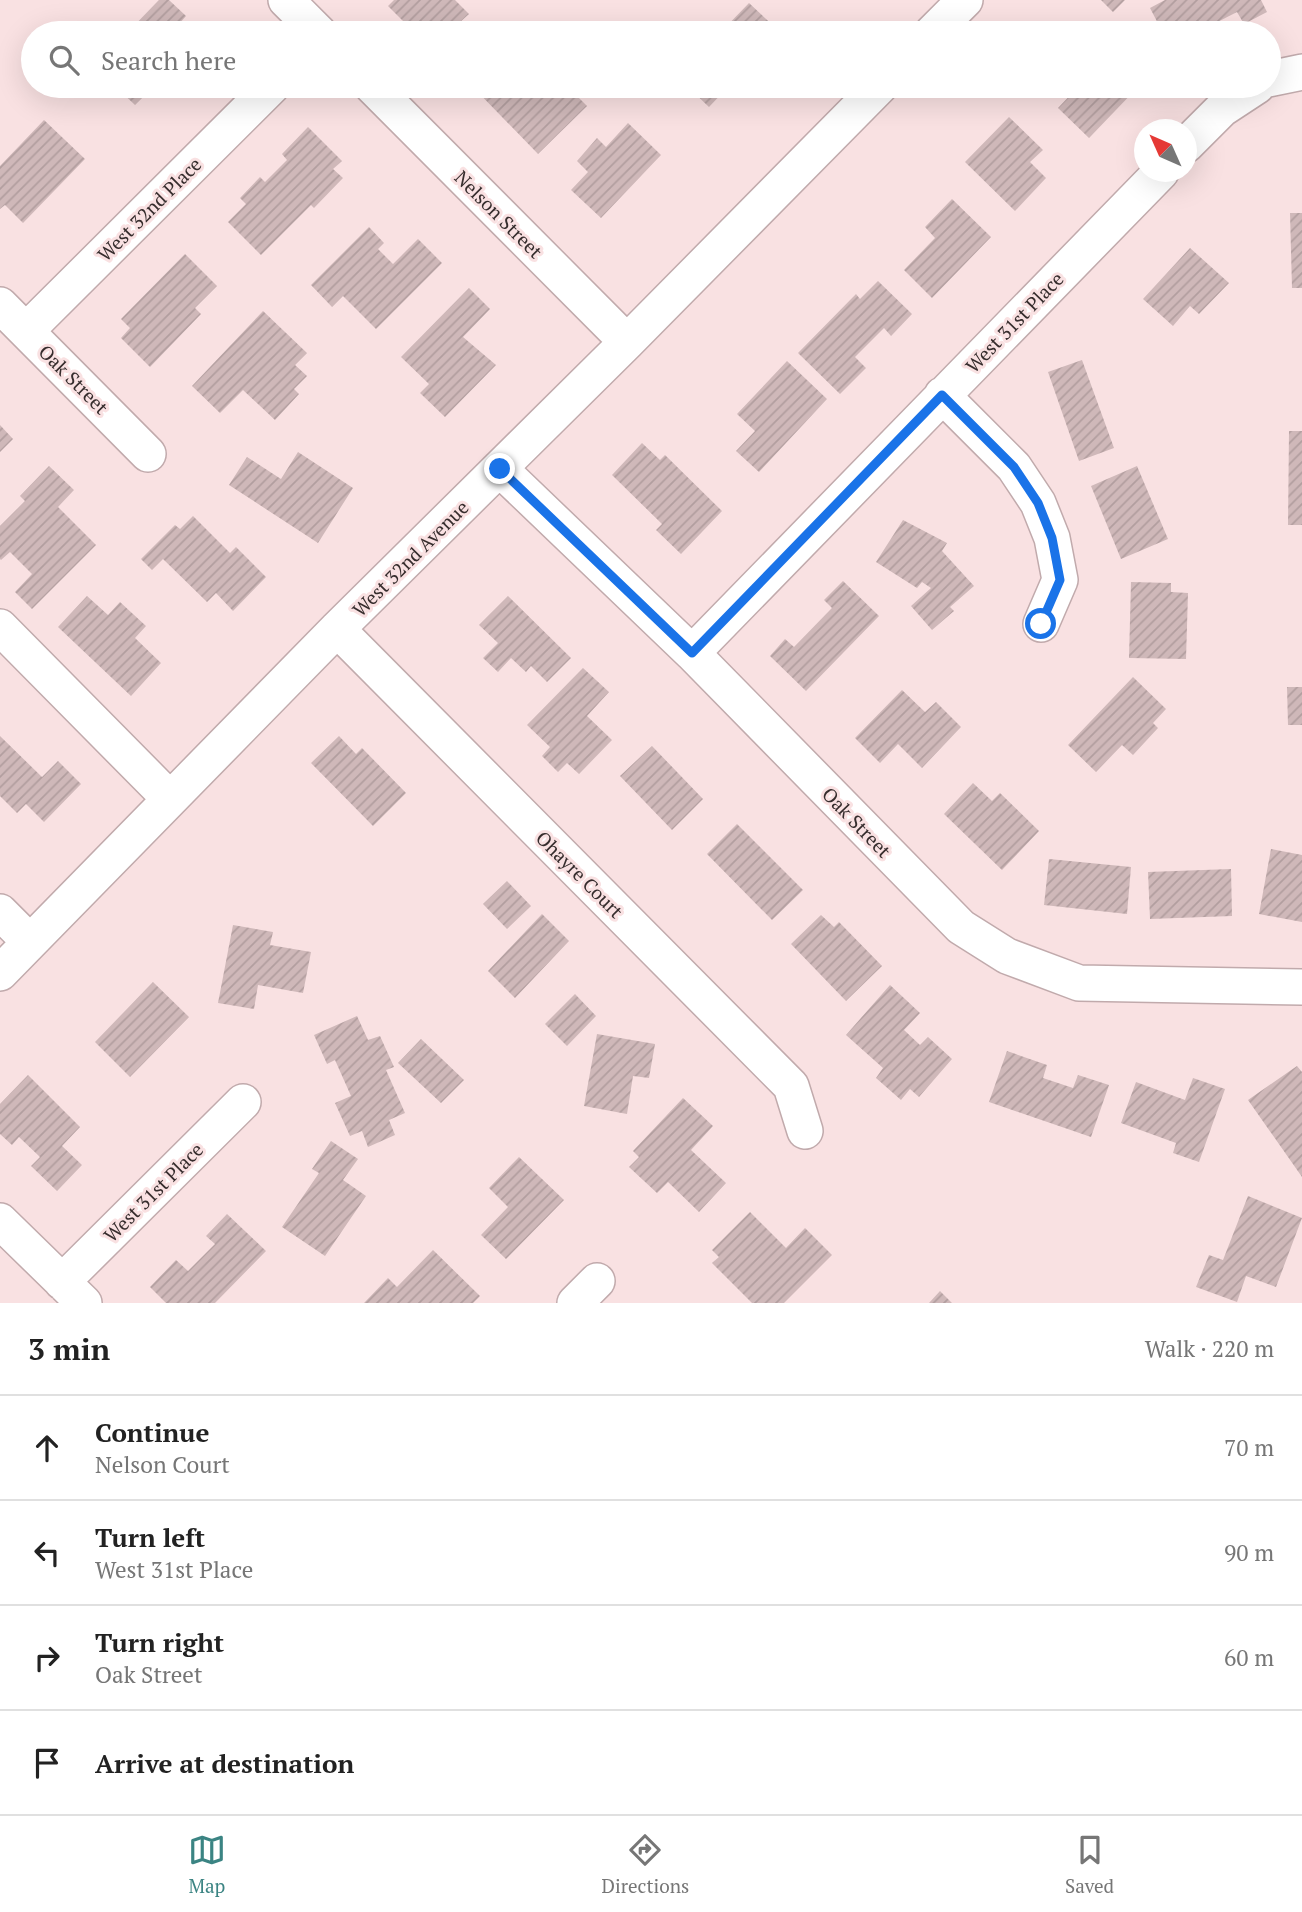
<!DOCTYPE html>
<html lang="en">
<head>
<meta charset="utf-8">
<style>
	body { margin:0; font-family:"PT Serif",serif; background:#f2f2f2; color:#222 }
	.compass { position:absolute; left:1134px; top:119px; width:63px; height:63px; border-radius:50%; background:#fff; box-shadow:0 7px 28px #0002; rotate:315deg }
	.stop { position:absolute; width:21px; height:21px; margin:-16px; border:5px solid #1a73e8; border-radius:50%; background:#fff }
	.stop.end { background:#1a73e8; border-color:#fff; box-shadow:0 2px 7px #0008 }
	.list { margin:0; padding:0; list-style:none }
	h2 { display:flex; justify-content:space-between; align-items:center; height:91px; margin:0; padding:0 28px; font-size:30px }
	h2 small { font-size:23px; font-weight:400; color:#767676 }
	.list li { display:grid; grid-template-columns:46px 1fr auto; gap:21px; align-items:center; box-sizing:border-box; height:105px; padding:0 28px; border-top:2px solid #e0e0e0 }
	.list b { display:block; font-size:26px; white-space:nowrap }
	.list p { margin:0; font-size:23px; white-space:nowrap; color:#767676 }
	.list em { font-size:23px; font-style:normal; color:#767676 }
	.icon { flex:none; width:38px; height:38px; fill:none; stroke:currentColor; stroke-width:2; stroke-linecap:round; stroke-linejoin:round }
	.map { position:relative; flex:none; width:1302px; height:1303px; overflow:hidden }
	.search { position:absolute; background:#fff; box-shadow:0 7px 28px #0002; left:21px; right:21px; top:21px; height:77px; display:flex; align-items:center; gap:18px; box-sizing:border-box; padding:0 24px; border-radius:38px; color:#767676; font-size:26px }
	.sheet { height:511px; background:#fff }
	nav { display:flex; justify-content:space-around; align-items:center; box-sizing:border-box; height:98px; border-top:2px solid #e0e0e0; background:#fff; font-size:19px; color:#767676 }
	nav a { display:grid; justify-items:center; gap:4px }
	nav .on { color:#3b8483 }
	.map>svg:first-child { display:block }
</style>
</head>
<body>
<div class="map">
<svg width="1302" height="1303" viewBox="0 0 1302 1303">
	<defs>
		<pattern id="building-hatch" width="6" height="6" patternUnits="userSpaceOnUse" patternTransform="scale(1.75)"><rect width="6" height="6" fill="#cfb8b9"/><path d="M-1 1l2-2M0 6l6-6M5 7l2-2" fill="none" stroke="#b29e9f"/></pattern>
	</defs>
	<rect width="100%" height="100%" fill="#f9e1e2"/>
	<path fill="url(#building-hatch)" d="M159 0H169L186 16 179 24 189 33H127Z
		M394 0H455L469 14 459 23 469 33H402L400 30 406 24 388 6Z
		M1101 0H1125L1113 12Z
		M1165 0H1261L1267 12 1244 24 1237 12 1196 33H1163L1150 8Z
		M749 3 781 33H720Z
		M115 86H154L135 105Z
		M472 86H533L542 95 551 86H567L587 106 538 154Z
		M687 86H729L709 107Z
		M1079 86H1139L1089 138 1058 108Z
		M1009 117 1043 150 1030 162 1046 178 1015 211 965 162Z
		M44 120 85 159 23 223 5 205 0 209V166Z
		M628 123 661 155 601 218 571 190 588 172 577 161 597 138 606 147Z
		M308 127 342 161 333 169 343 178 314 208 311 205 261 255 228 222 246 204 240 198 260 177 265 182 287 160 282 154Z
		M952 199 991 237 932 298 904 270 935 238 925 227Z
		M1290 213H1302V288H1292Z
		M369 227 384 243 378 249 393 264 418 239 442 263 376 329 343 296 332 307 311 285Z
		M1190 248 1229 283 1199 314 1190 306 1173 326 1143 299Z
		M185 254 217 286 195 308 201 314 150 367 121 338 130 328 121 319Z
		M878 281 912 314 891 336 884 328 855 357 866 368 840 394 798 353 856 294 860 299Z
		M469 288 490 309 463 337 496 365 445 417 420 393 429 384 401 357Z
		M263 311 307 353 295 365 307 376 294 389 299 394 275 420 243 390 220 413 192 386Z
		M1082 360 1114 448 1079 461 1048 372Z
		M787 361 827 399 759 472 736 451 755 431 737 414Z
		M0 425 13 439 0 452Z
		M1289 431H1302V525H1288Z
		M642 443 660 460 665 455 722 511 681 554 656 530 662 524 612 475Z
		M298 452 353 488 318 543 229 485 247 457 281 479Z
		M49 466 74 490 58 507 96 545 32 609 15 592 32 574 10 552 1 560 0 559V526L25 501 20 496Z
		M1137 466 1168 539 1121 559 1091 486Z
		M193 516 230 553 236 547 266 577 233 611 216 593 207 602 163 559 152 570 141 559 175 525 180 529Z
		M903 520 947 543 942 551 974 586 950 607 954 611 932 630 911 606 931 588 922 582 917 588 876 562Z
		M843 581 879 616 806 691 770 656 785 639 794 647 832 608 824 600Z
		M1131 582 1171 583V592L1188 593 1186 659 1129 658Z
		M87 596 108 615 120 602 146 626 135 638 161 663 131 696 58 627Z
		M508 596 571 658 547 682 531 666 526 672 511 658 498 672 483 658 498 643 479 625Z
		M583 668 609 692 587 716 612 740 579 774 567 763 558 772 542 756 550 747 527 725Z
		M1133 677 1166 709 1153 723 1158 728 1133 755 1122 745 1096 772 1068 745Z
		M1287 687H1302V725H1288Z
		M902 690 925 712 936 702 961 727 922 768 898 744 880 763 855 738Z
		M0 736 42 777 58 761 81 784 44 822 26 804 17 813 0 796Z
		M339 736 356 754 362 748 406 793 373 826 311 763Z
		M652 746 703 799 672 830 620 776Z
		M973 783 992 801 1000 793 1039 831 1002 870 944 814Z
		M737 824 803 890 772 920 707 854Z
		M1271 849 1302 855V922L1259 914Z
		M1049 859 1131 867 1127 914 1044 905Z
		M1231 869 1232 916 1150 919 1148 872Z
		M507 881 531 906 507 929 483 904Z
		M542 914 569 941 515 998 488 971Z
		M821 915 834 927 839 922 882 966 846 1001 791 944Z
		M233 925 273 932 270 945 311 952 303 993 258 985 254 1009 218 1003Z
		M153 982 189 1017 130 1077 95 1042Z
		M890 985 920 1013 904 1030 920 1045 928 1037 952 1059 919 1097 910 1089 901 1100 876 1078 883 1068 846 1035Z
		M575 994 596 1016 567 1046 545 1024Z
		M357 1016 368 1040 380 1036 394 1067 386 1070 405 1113 389 1120 395 1135 368 1147 362 1131 350 1136 335 1103 351 1096 335 1060 327 1064 314 1035Z
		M597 1034 655 1044 649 1078 633 1076 627 1114 584 1106Z
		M421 1039 464 1080 441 1103 398 1063Z
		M1007 1051 1047 1065 1043 1078 1073 1088 1078 1075 1109 1085 1091 1137 989 1102Z
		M1297 1066 1302 1072V1177L1248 1100Z
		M28 1075 80 1127 62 1146 82 1165 57 1191 31 1166 40 1157 19 1137 12 1145 0 1134V1104Z
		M1193 1078 1225 1089 1199 1162 1173 1153 1176 1143 1121 1123 1136 1082 1185 1100Z
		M683 1098 713 1126 691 1150 726 1183 699 1212 668 1182 657 1193 629 1167 639 1157 633 1151Z
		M331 1141 358 1159 343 1180 366 1196 325 1256 282 1227 319 1173 312 1169Z
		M519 1157 564 1200 506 1259 481 1235 508 1207 489 1188Z
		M1248 1196 1302 1218 1276 1287 1246 1276 1237 1302 1196 1287 1209 1255 1223 1260Z
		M750 1212 786 1248 805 1228 832 1255 784 1303H752L712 1263 719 1257 712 1250Z
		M227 1214 266 1251 215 1303H166L150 1287 176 1260 188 1271 215 1244 206 1236Z
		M433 1250 480 1296 473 1303H364L388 1278 397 1287Z
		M940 1291 952 1303H929Z"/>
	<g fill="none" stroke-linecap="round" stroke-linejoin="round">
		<g stroke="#c1aaac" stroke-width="38">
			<path id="minor" d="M286 0 319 33
				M932 33 965 0
				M1269 79 1302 72
				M372 86 627 342
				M1186 145 1222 109 1257 86
				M0 305 148 454
				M26 331 272 86
				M942 395 1014 467 1038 503 1052 538 1060 580 1041 624
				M500 469 692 653 961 927 1007 956 1079 983 1302 987
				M0 627 170 799
				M337 629 791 1086 805 1131
				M692 653 1161 172
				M0 912 30 942
				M0 973 337 629 627 342 880 86
				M0 1221 84 1303
				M62 1282 243 1102
				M575 1303 597 1281"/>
		</g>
		<use href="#minor" stroke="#fff" stroke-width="35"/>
	</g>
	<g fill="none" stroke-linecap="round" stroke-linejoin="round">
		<path stroke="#1a73e8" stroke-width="9" d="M500 469 692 653 942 395 1014 467 1038 503 1052 538 1060 580 1041 624"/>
	</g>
	<g text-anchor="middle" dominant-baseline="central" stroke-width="6" stroke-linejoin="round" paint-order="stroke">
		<g font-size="19" fill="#362d2d" stroke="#f9e1e2">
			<text transform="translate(149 209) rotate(-45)">West 32nd Place</text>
			<text transform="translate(499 214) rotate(45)">Nelson Street</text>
			<text transform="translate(1014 322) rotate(-46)">West 31st Place</text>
			<text transform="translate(74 379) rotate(45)">Oak Street</text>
			<text transform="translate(410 558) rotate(-45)">West 32nd Avenue</text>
			<text transform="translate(857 822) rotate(46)">Oak Street</text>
			<text transform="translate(580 874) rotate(45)">Ohayre Court</text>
			<text transform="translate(153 1192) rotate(-45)">West 31st Place</text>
		</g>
	</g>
</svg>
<svg class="compass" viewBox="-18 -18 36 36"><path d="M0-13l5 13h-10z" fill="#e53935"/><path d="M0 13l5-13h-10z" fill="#767676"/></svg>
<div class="stop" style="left:1041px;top:624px"></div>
<div class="stop end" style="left:500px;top:469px"></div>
<div class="search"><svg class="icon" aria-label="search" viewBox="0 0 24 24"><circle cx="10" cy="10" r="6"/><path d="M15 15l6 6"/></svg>Search here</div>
</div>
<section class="sheet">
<h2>3 min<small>Walk · 220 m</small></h2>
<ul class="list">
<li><svg class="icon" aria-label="ahead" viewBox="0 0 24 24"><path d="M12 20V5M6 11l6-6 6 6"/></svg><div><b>Continue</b><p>Nelson Court</p></div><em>70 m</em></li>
<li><svg class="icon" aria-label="left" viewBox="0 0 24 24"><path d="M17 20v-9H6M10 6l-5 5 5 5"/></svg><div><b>Turn left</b><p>West 31st Place</p></div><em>90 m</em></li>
<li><svg class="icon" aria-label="right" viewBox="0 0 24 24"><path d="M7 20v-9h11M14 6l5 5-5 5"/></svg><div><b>Turn right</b><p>Oak Street</p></div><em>60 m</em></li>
<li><svg class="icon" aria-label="arrive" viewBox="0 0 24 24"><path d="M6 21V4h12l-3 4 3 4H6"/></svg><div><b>Arrive at destination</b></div></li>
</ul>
</section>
<nav>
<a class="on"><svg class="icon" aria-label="map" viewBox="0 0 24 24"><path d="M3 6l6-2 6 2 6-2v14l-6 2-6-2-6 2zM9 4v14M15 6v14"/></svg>Map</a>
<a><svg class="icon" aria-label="directions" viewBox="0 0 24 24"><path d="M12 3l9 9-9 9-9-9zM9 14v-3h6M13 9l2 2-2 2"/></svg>Directions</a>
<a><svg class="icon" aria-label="saved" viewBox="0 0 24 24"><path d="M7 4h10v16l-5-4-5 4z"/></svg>Saved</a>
</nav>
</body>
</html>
